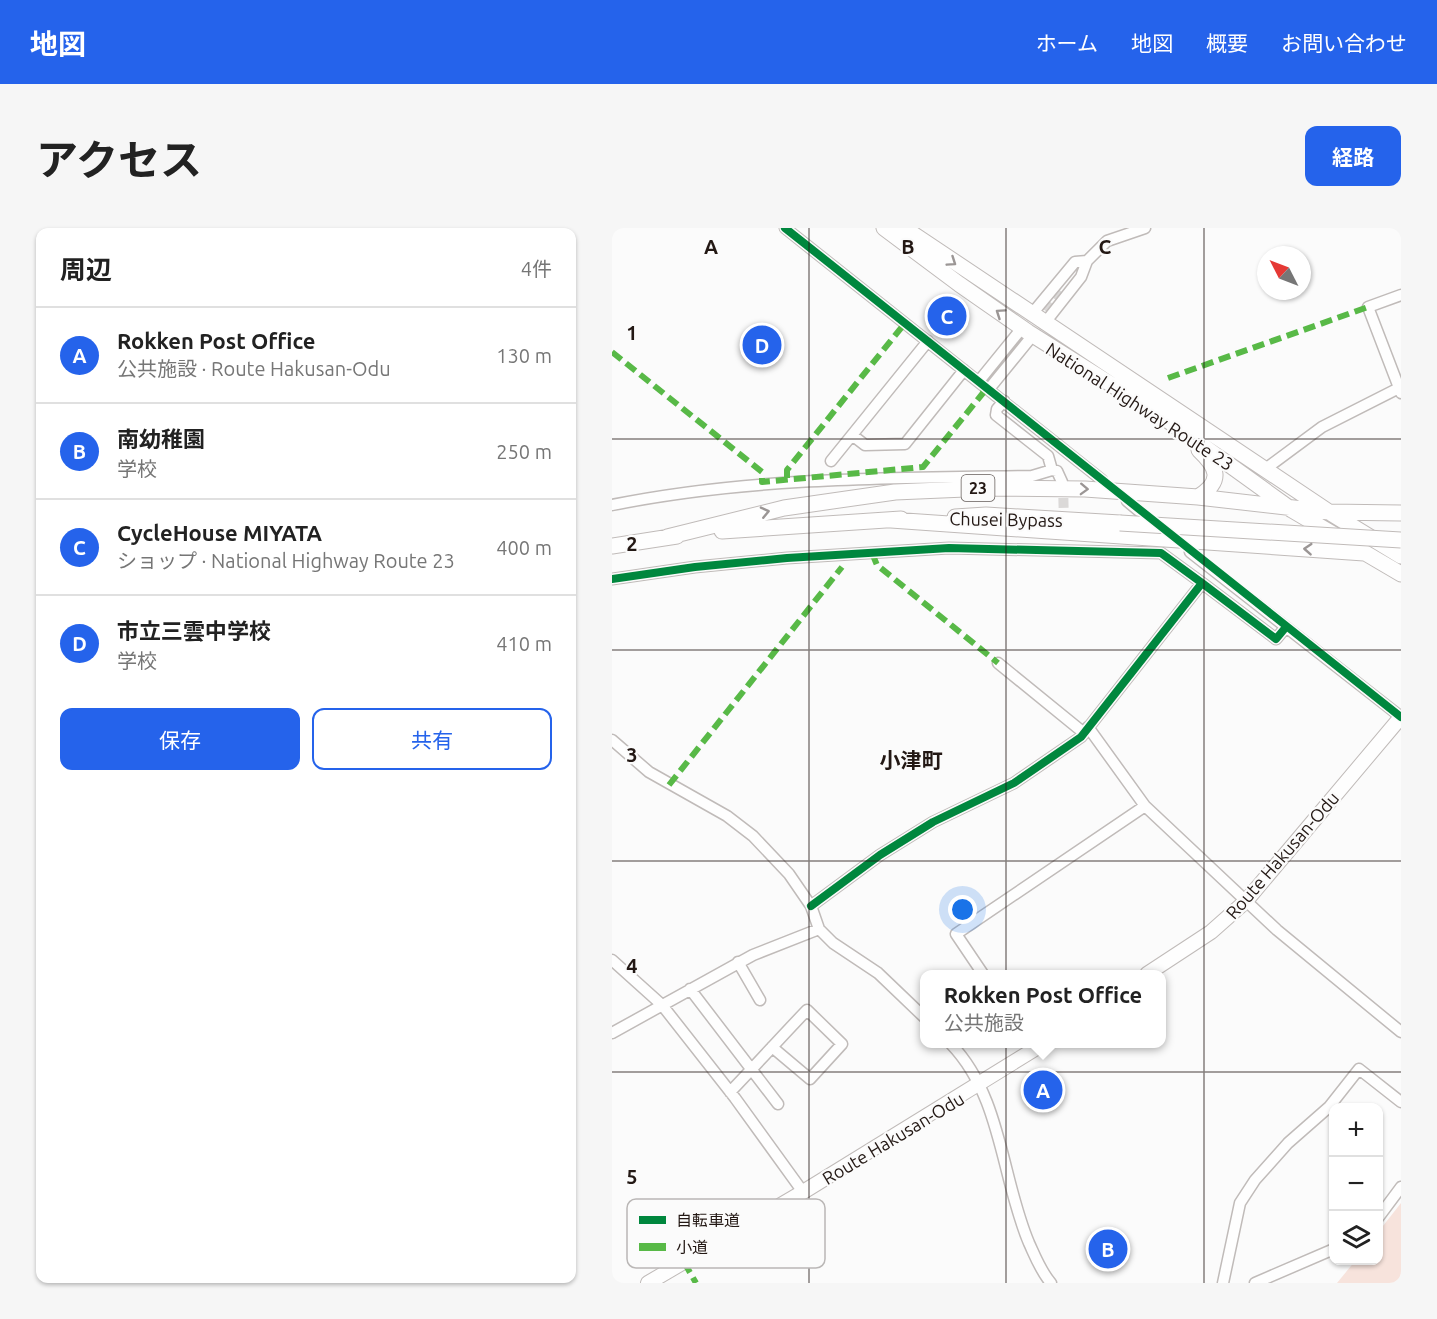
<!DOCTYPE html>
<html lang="ja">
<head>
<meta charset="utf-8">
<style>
	body { margin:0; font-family:Ubuntu,"Noto Sans JP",sans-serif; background:#f6f6f6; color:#222 }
	.controls { position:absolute; right:18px; bottom:18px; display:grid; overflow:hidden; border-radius:12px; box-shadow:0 2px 4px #0004 }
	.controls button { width:54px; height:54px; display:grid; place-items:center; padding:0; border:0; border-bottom:2px solid #e0e0e0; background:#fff; color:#222; font:30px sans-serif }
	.compass { position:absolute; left:645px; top:18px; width:54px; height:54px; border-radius:50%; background:#fff; box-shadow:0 2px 4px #0004; rotate:312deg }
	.you { position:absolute; left:351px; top:682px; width:21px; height:21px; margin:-15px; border:4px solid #fff; border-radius:50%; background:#1a73e8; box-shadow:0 0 0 9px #1a73e833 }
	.badge { display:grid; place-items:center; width:39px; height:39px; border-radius:50%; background:#2563eb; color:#fff; font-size:20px; font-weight:700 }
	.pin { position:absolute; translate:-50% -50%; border:3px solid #fff; box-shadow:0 2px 6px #0006 }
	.popup { position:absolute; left:308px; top:742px; width:246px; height:78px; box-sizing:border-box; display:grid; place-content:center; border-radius:12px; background:#fff; filter:drop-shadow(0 2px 4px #0005); font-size:20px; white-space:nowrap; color:#767676 }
	.popup b { font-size:22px; color:#222 }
	.popup::after { content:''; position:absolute; left:50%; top:100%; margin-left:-12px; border:12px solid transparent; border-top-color:#fff }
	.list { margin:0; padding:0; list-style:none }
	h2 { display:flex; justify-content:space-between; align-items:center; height:78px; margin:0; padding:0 24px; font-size:26px }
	h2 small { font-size:20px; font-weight:400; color:#767676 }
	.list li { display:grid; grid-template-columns:39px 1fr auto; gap:18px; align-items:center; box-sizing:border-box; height:96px; padding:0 24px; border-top:2px solid #e0e0e0 }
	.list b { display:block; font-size:22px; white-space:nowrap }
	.list p { margin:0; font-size:20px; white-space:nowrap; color:#767676 }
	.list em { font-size:20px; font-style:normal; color:#767676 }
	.actions { display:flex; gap:12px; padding:18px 24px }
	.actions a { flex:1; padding:14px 0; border:2px solid #2563eb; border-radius:12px; text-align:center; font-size:21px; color:#2563eb }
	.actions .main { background:#2563eb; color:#fff }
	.icon { flex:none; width:33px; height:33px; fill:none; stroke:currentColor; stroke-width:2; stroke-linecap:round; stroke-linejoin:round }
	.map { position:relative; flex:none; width:789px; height:1055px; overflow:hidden; border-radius:12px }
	header { display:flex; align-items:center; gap:36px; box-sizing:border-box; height:84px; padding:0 30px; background:#2563eb; color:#fff }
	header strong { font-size:28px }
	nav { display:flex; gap:33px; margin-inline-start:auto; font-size:21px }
	.intro { display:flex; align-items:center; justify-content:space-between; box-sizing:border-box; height:144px; padding:0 36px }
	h1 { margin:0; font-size:42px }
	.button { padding:15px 27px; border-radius:12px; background:#2563eb; color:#fff; font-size:21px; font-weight:700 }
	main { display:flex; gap:36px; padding:0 36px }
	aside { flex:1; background:#fff; border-radius:12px; box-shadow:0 2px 4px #0004 }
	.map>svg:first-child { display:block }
</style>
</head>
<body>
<header>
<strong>地図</strong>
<nav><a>ホーム</a><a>地図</a><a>概要</a><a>お問い合わせ</a></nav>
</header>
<div class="intro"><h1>アクセス</h1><a class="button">経路</a></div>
<main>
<aside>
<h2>周辺<small>4件</small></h2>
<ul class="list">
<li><span class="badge">A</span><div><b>Rokken Post Office</b><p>公共施設 · Route Hakusan-Odu</p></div><em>130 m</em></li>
<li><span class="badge">B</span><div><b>南幼稚園</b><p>学校</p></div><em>250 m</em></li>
<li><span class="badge">C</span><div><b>CycleHouse MIYATA</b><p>ショップ · National Highway Route 23</p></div><em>400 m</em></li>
<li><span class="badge">D</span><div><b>市立三雲中学校</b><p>学校</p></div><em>410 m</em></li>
</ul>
<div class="actions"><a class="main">保存</a><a>共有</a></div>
</aside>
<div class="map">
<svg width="789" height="1055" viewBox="0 0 789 1055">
	<rect width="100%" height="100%" fill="#fbfbfb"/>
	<path fill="#f7e3dc" d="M789 975V1055H725L743 1033 766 1032 767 1003Z"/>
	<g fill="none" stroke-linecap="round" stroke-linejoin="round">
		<path stroke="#dbd9d8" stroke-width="10" stroke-dasharray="10 5" stroke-linecap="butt" d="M395 129 450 61
			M451 255 452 297"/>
		<g stroke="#c0bbb9" stroke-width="13">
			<path id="minor" d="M173 0 490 252
				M472 36 495 13 533 0
				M789 67 756 79 789 165
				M419 87 463 34 475 33 469 49 432 96
				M367 153 410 100
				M377 161 421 107
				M392 173 385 181 384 187 436 228 440 242
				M240 207 253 217 293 216 352 142
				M219 233 316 113
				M652 242 710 199 787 160
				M515 273 545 298
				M0 277C138 249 280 250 420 248L440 242 445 243 450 254
				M578 324 789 489
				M0 351 83 339 175 330 337 320 549 325 590 355
				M386 435 472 505
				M476 499 533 578 665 702 789 804
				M0 512 37 544 115 588 141 608 177 646 199 678 207 701 221 715 266 745 312 789
				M199 678 268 627 321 594 402 555 469 509 590 355 664 411 674 399
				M0 732 50 777 123 870 191 964
				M126 734 148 772
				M371 746 344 706 533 578
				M78 761 166 876
				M0 805 141 727 207 701
				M339 816C390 869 389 949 417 1015 423 1028 429 1044 439 1055
				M118 864C144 837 169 809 195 782L230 816 198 851 160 819
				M766 990 789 959
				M611 1055 628 975 643 952 676 915 717 879 747 841 789 874
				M643 1055 722 1021"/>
		</g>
		<g stroke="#c0bbb9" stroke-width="16">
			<path id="major" d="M535 746 599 704 634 673 789 489
				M36 1055 191 964 431 816"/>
		</g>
		<g stroke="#c0bbb9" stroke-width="17">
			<path id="highway" d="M272 0 347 56 416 104 551 189 680 282 789 346
				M292 0 717 284 789 328
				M586 269C611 253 606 240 587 222
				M343 289 374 287 508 295
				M279 292 752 325
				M110 303 289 291
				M55 309 172 280 283 264 377 260 473 261 586 269 717 284 789 285
				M0 318 65 308"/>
		</g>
		<use href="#minor" stroke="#fefefe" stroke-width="10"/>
		<use href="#major" stroke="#fefefe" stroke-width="14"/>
		<use href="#highway" stroke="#fefefe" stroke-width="15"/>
		<g stroke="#c0bbb9" stroke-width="17" stroke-linecap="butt">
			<path id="highway-bridge" d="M508 295 789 312"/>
		</g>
		<use href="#highway-bridge" stroke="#fefefe" stroke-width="15"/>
		<path stroke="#58b947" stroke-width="6" stroke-dasharray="12 6" stroke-linecap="butt" d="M0 124 150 244V254L311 239 371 165 372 158
			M556 150 756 79
			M175 250V242L293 95
			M260 325 265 337 386 435
			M57 557 230 339
			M72 1034 84 1055"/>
		<g stroke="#fbfbfb" stroke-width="11">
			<path id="cycleway" d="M173 0 789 489
				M0 351 83 339 175 330 337 320 549 325 590 355
				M199 678 268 627 321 594 402 555 469 509 590 355 664 411 674 399"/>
		</g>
		<use href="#cycleway" stroke="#00873e" stroke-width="8"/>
	</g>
	<defs><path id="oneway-chevron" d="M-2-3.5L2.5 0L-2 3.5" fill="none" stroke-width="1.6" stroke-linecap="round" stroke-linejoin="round" transform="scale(1.5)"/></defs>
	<g stroke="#9b9695">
		<use href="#oneway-chevron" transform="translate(340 34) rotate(34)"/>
		<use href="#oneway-chevron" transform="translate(388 85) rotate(-146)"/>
		<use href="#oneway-chevron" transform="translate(472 261) rotate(2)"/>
		<use href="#oneway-chevron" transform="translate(153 284) rotate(-13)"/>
		<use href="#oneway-chevron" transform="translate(696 321) rotate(-176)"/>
	</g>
	<path fill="none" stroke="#231814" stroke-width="1.5" stroke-opacity="0.55" d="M197 0V1055M394 0V1055M592 0V1055M0 211H789M0 422H789M0 633H789M0 844H789"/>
	<g text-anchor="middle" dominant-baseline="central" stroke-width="4.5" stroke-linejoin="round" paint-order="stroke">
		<rect fill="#fbfbfb" stroke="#645c59" stroke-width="1.5" x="349.5" y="247" width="33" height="26" rx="4.5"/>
		<g font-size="16" font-weight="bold" fill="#231814">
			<text x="366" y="260">23</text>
		</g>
		<g font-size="18" fill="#231814" stroke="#fbfbfb">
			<text transform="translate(528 178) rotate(33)">National Highway Route 23</text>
			<text transform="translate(394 291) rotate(1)">Chusei Bypass</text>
			<text transform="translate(670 627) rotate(-49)">Route Hakusan-Odu</text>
			<text transform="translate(281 910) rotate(-31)">Route Hakusan-Odu</text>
		</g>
		<g font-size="21" font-weight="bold" fill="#231814" stroke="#fbfbfb">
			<text x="299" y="532">小津町</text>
		</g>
	</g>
	<rect x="15" y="971" width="198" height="69" rx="9" fill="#fbfbfb" stroke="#bab7b6" stroke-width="1.5"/>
	<rect x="27" y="988" width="27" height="8" fill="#00873e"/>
	<rect x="27" y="1015" width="27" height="8" fill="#58b947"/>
	<g font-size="16" fill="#231814">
		<text x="64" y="998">自転車道</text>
		<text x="64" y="1025">小道</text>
	</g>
	<g font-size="20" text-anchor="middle" font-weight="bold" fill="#231814" stroke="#fbfbfb" stroke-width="4.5" stroke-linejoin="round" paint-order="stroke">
		<text x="99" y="26">A</text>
		<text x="296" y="26">B</text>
		<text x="493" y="26">C</text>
		<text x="20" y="112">1</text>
		<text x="20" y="323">2</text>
		<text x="20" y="534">3</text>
		<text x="20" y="745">4</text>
		<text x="20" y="956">5</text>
	</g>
</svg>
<div class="controls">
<button>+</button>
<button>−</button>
<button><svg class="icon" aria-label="layers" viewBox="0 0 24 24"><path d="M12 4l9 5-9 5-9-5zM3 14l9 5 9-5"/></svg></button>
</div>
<svg class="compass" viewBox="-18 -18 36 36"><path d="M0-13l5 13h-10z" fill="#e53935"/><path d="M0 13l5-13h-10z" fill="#767676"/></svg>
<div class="you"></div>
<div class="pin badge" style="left:431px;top:862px">A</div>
<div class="popup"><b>Rokken Post Office</b>公共施設</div>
<div class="pin badge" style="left:496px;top:1021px">B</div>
<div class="pin badge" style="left:335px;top:88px">C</div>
<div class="pin badge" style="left:150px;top:117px">D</div>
</div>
</main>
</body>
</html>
